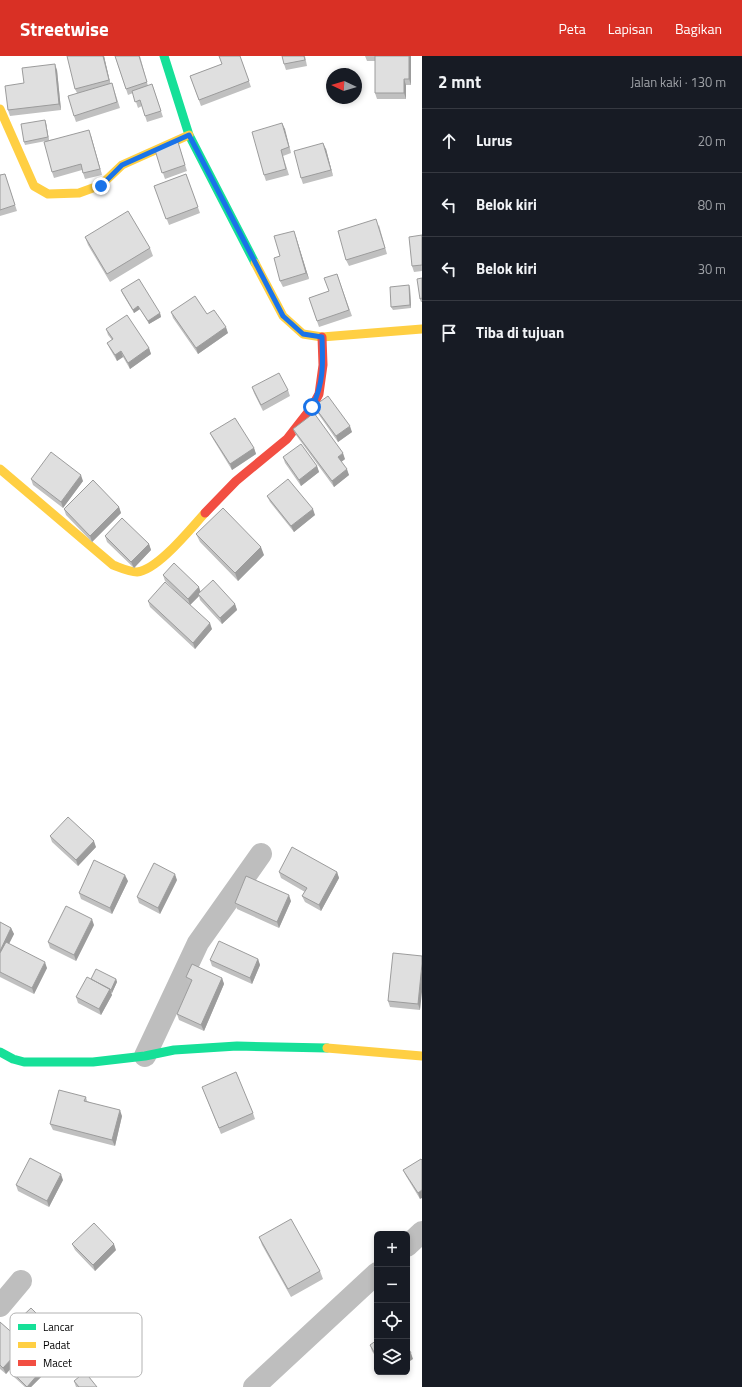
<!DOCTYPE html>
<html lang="id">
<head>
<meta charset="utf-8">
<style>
	body { margin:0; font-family:"Titillium Web",sans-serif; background:#20242c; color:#f1f3f6 }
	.controls { position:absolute; right:12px; bottom:12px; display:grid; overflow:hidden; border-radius:6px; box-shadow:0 2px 6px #0003 }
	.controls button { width:36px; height:36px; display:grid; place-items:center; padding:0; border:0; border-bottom:1px solid #363941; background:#171b24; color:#f1f3f6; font:20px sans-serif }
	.compass { position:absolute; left:326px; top:12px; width:36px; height:36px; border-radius:50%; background:#171b24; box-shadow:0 2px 6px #0003; rotate:274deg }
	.stop { position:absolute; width:12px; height:12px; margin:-9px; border:3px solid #1a73e8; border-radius:50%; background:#fff }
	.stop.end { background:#1a73e8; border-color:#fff; box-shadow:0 1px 4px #0008 }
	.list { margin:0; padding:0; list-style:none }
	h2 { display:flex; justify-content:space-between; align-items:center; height:52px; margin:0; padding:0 16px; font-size:17px }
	h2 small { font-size:13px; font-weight:400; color:#9ea1a6 }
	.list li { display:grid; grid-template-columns:26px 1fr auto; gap:12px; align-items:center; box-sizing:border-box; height:64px; padding:0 16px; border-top:1px solid #363941 }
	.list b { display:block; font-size:15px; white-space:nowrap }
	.list em { font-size:13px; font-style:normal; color:#9ea1a6 }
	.icon { flex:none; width:22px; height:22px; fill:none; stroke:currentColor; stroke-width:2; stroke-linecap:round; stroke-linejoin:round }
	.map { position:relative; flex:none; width:422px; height:1331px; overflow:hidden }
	header { display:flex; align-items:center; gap:24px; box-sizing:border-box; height:56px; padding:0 20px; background:#d93025; color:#fff }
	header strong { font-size:19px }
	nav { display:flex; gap:22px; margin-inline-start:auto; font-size:14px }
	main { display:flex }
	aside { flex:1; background:#171b24 }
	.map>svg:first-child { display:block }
</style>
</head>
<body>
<header>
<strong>Streetwise</strong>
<nav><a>Peta</a><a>Lapisan</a><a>Bagikan</a></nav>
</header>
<main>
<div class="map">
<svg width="422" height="1331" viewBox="0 0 422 1331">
	<rect width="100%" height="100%" fill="#fff"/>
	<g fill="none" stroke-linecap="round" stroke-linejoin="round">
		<path stroke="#bebebe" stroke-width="22" d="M145 1000 198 887 261 798
			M407 1190 422 1176
			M0 1250 21 1225
			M254 1331 377 1217"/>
		<path stroke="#16e098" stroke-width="9" d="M164 0 189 79 255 207
			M0 996 13 1003 24 1006H93L145 1000 174 994 237 990 327 992"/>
		<path stroke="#ffcf43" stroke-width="9" d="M0 53 34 130 48 138 79 137 101 129 122 109 189 79
			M255 207 283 260 303 278 322 281 422 273
			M0 413 113 509C121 512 129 516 137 516 158 514 191 472 205 457
			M327 992 422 1000"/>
		<path stroke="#f24e42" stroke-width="9" d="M205 457 236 425 287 383 312 351 319 338 323 309 322 281"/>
	</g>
	<path fill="#c0c0c0" d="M104 0 110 27H112L120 52 76 66 74 60 77 37 75 33Z
		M115 0H140L148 30 152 28 163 61 147 66 142 50 138 52 133 37 128 39Z
		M240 0 251 31 201 50 190 20 222 8Z
		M305 0 307 10 286 14 284 8Z
		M365 0H411V29H406V43H377L375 37V5H367Z
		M57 14 61 54 10 60 8 54 24 27Z
		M45 64 46 67 49 84 91 80 102 119 85 123 82 114 54 122 52 116 46 85 25 89 24 86Z
		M282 67 291 97 283 100 289 119 266 125 264 119Z
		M178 86 187 115 165 123 155 94Z
		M326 93 333 120 303 128 301 122Z
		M5 118 17 155 0 160V119Z
		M186 118 200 157 169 169 154 130Z
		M379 169 387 198 349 210 346 204Z
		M422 179V215L414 216 412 210Z
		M85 181 150 192 153 200 110 226 88 189Z
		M296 181 309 223 283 231 280 225V200Z
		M337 218 352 260 319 271 309 242 329 235Z
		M422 222V246H421L420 243Z
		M410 232 411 252 393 254 391 251Z
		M121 234 160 257 161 261 149 268 140 253 134 257 122 237Z
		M171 256 207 258 228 277 198 298 173 262Z
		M106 273 149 292 151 298 130 313 123 301 117 305 110 293 107 287 112 284 108 279Z
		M252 331 288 334 290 340 263 355 254 337Z
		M314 350 352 376 338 386 317 356Z
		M293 373 345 403 341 406 349 419 334 431 296 379Z
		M210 377 254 392 256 398 232 414 213 383Z
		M283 401 317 410 319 416 301 430 285 407Z
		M31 423 83 425 63 452 33 429Z
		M267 440 315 459 294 476 270 446Z
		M119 451 121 457 92 486 66 459 64 453Z
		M196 478 264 499 238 525 200 486Z
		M105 480 149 488 151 494 134 512 107 486Z
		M163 519 201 536 235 548 237 554 222 568 200 544 199 540 190 549 165 525Z
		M148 545 212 573 195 593 150 551Z
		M50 780 96 791 78 810 52 786Z
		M279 816H337L339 822 321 855 305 846 302 840 305 836 281 822Z
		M177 824 160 858 139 847 137 841Z
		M128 825 112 858 81 843 79 837Z
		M291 845 279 872 237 853 235 847Z
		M0 866 11 872 14 878 9 888 47 912 34 938 0 921Z
		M94 869 76 905 50 892 48 886Z
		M422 900 420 954 390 951 388 945Z
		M258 903 260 909 252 928 212 910 210 904Z
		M186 921 222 922 224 928 204 975 179 964 177 958 190 928 188 927Z
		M91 923H116L117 926 112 937H111L112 939 101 959 78 947 76 941Z
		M202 1031 253 1057 255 1063 221 1078Z
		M86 1041 87 1045 122 1060 115 1090 53 1074 50 1068Z
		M422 1104 420 1143 406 1120 403 1114Z
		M63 1124 49 1151 18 1135 16 1129Z
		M259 1181 320 1215 323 1223 291 1241 262 1189Z
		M72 1188 116 1194 95 1215 75 1194Z
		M0 1266 25 1288 27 1294 6 1318 0 1313Z
		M45 1266 47 1272 28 1291 14 1276 12 1270Z
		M377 1284V1303L372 1295 370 1289Z
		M12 1316 41 1321 31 1331H25L13 1320Z
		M74 1325 97 1331H76Z"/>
	<path fill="#9c9c9c" d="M103 0H104L111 30 109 24Z
		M409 0H411V29L409 23Z
		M55 8 57 14 61 54 59 48Z
		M404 23 406 29V43L404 37Z
		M45 64 46 67 49 85 48 81Z
		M282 67 285 73 291 97 289 91Z
		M89 74 91 80 102 119 100 113Z
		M323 87 326 93 333 120 331 114Z
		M294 175 296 181 309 223 306 217Z
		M409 229 410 232 411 252 410 249Z
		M138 250 140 253 134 257 133 254Z
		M160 257 161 261 149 268 148 265Z
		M226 271 228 277 198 298 196 292Z
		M149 292 151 298 130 313 128 307Z
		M121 295 123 301 117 305 115 299Z
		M350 370 352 376 338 386 336 380Z
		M254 392 256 398 232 414 230 408Z
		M343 397 345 403 340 407 338 401Z
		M317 410 319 416 301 430 299 424Z
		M347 413 349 419 334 431 332 425Z
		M81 419 83 425 63 452 61 446Z
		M119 451 121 457 92 486 90 480Z
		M313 453 315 459 294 476 291 470Z
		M149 488 151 494 134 512 131 506Z
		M261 491 264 499 238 525 235 517Z
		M199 531 201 537 198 538 199 540 190 549 188 543Z
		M235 548 237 554 222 568 220 562Z
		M210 567 212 573 195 593 193 587Z
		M94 785 96 791 78 810 76 804Z
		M337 816 339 822 321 855 319 849Z
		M175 818 177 824 160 858 158 852Z
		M125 819 128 825 112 858 110 852Z
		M289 839 291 845 279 872 277 866Z
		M92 863 94 869 76 905 74 899Z
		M11 872 14 878 0 905V895Z
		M258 903 260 909 252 928 250 922Z
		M45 906 47 912 34 938 32 932Z
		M422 908V936L420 954 418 948Z
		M222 922 224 928 204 975 201 969Z
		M116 923 117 926 112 937 111 934Z
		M110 933 112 939 101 959 99 953Z
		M120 1054 122 1060 115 1090 112 1084Z
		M61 1118 63 1124 49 1151 47 1145Z
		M422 1134V1142L420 1143 418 1137Z
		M114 1188 116 1194 95 1215 93 1209Z
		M45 1266 47 1272 28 1291 26 1285Z
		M25 1288 27 1294 6 1318 3 1312Z
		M411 1297 413 1303 407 1307V1300Z
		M386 1316H393L387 1319Z
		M39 1317 41 1321 31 1331H27Z"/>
	<path fill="#dfdfdf" stroke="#9c9c9c" d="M67 0H103L109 24 75 33Z
		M115 0H139L147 26 126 33Z
		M219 0H240L249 25 199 44 190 20 222 8Z
		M282 0H304L305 4 284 8Z
		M375 0H409V23H404V37H375Z
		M55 8 59 48 8 54 5 30 24 27 22 12Z
		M112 27 117 46 74 60 68 40Z
		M152 28 161 55 145 60 140 44 135 46 132 35Z
		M45 64 48 81 24 86 21 68Z
		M282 67 289 91 281 94 286 113 264 119 252 76Z
		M89 74 100 113 83 117 81 108 52 116 44 86Z
		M178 86 185 109 162 117 155 94Z
		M323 87 331 114 301 122 294 95Z
		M5 118 15 149 0 154V119Z
		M186 118 198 151 166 163 154 130Z
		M128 155 150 192 107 218 85 181Z
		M376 163 385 192 346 204 338 175Z
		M294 175 306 217 280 225 274 202 280 200 274 180Z
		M422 179V209L412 210 409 181Z
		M337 218 349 254 317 265 309 242 329 235 324 222Z
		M422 222V242L420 243 417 223Z
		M139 223 160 257 148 265 138 250 133 254 121 234Z
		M409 229 410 249 391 251 390 231Z
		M195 240 207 258 214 254 226 271 196 292 171 256Z
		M127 259 149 292 128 307 121 295 115 299 107 287 113 283 106 273Z
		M279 317 288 334 261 349 252 331Z
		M328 340 350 370 336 380 314 350Z
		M314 357 343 397 338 401 347 413 332 425 293 373Z
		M235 362 254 392 230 408 210 377Z
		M301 388 317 410 299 424 283 401Z
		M51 396 81 419 61 446 31 423Z
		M288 423 313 453 291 470 267 440Z
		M93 424 119 451 90 480 64 453Z
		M223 452 261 491 235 517 196 478Z
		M122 462 149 488 131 506 105 480Z
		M174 507 199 531 188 543 163 519Z
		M213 524 235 548 220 562 198 538Z
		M165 526 210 567 193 587 148 545Z
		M68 761 94 785 76 804 50 780Z
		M292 791 337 816 319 849 302 840 307 832 279 816Z
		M94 804 125 819 110 852 79 837Z
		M154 807 175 818 158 852 137 841Z
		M246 820 289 839 277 866 235 847Z
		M66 850 92 863 74 899 48 886Z
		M0 866 11 872 0 895Z
		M219 885 258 903 250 922 210 904Z
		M6 886 45 906 32 932 0 916V897Z
		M393 897 422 900V908L418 948 388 945Z
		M192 908 222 922 201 969 177 958 192 924 186 921Z
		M96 913 116 923 111 934 91 923Z
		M87 921 110 933 99 953 76 941Z
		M236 1016 253 1057 219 1072 202 1031Z
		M59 1034 86 1041 84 1045 120 1054 112 1084 50 1068Z
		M30 1102 61 1118 47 1145 16 1129Z
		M421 1103 422 1104V1134L418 1137 403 1114Z
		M291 1163 320 1215 288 1233 259 1181Z
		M94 1167 114 1188 93 1209 72 1188Z
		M31 1252 45 1266 26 1285 12 1270Z
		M0 1266 25 1288 3 1312 0 1309Z
		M377 1284V1301L370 1289Z
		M407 1290 411 1297 407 1300Z
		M23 1303 39 1317 27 1331 12 1316Z
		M85 1316 97 1331H79L74 1325Z"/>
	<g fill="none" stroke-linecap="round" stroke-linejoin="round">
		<path stroke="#1a73e8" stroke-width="5" d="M101 130 122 109 189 79 283 260 303 278 322 281C323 307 324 327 312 351"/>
	</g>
	<rect x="10" y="1257" width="132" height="64" rx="6" fill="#fff" stroke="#b2b2b2" stroke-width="1"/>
	<rect x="18" y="1268" width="18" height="6" fill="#16e098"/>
	<rect x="18" y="1286" width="18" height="6" fill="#ffcf43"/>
	<rect x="18" y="1304" width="18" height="6" fill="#f24e42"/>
	<g font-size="11" fill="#000">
		<text x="43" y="1275">Lancar</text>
		<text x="43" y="1293">Padat</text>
		<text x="43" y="1311">Macet</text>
	</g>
</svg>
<div class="controls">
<button>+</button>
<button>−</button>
<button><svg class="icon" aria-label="locate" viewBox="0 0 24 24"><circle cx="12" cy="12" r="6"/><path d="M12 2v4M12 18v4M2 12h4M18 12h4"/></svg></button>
<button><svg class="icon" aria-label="layers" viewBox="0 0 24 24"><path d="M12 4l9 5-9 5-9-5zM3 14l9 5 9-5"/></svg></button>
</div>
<svg class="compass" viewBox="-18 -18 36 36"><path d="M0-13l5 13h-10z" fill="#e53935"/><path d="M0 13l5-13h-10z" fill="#9ea1a6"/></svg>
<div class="stop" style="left:312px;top:351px"></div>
<div class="stop end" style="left:101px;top:130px"></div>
</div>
<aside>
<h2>2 mnt<small>Jalan kaki · 130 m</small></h2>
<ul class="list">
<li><svg class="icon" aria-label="ahead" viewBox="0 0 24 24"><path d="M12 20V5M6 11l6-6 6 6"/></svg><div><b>Lurus</b></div><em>20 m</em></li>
<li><svg class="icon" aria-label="left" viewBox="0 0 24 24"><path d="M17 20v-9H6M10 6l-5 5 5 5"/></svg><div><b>Belok kiri</b></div><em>80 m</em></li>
<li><svg class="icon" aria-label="left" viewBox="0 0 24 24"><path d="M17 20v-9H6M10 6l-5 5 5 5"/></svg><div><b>Belok kiri</b></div><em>30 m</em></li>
<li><svg class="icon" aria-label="arrive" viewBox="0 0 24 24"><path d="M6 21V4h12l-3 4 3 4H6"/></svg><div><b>Tiba di tujuan</b></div></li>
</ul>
</aside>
</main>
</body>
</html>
